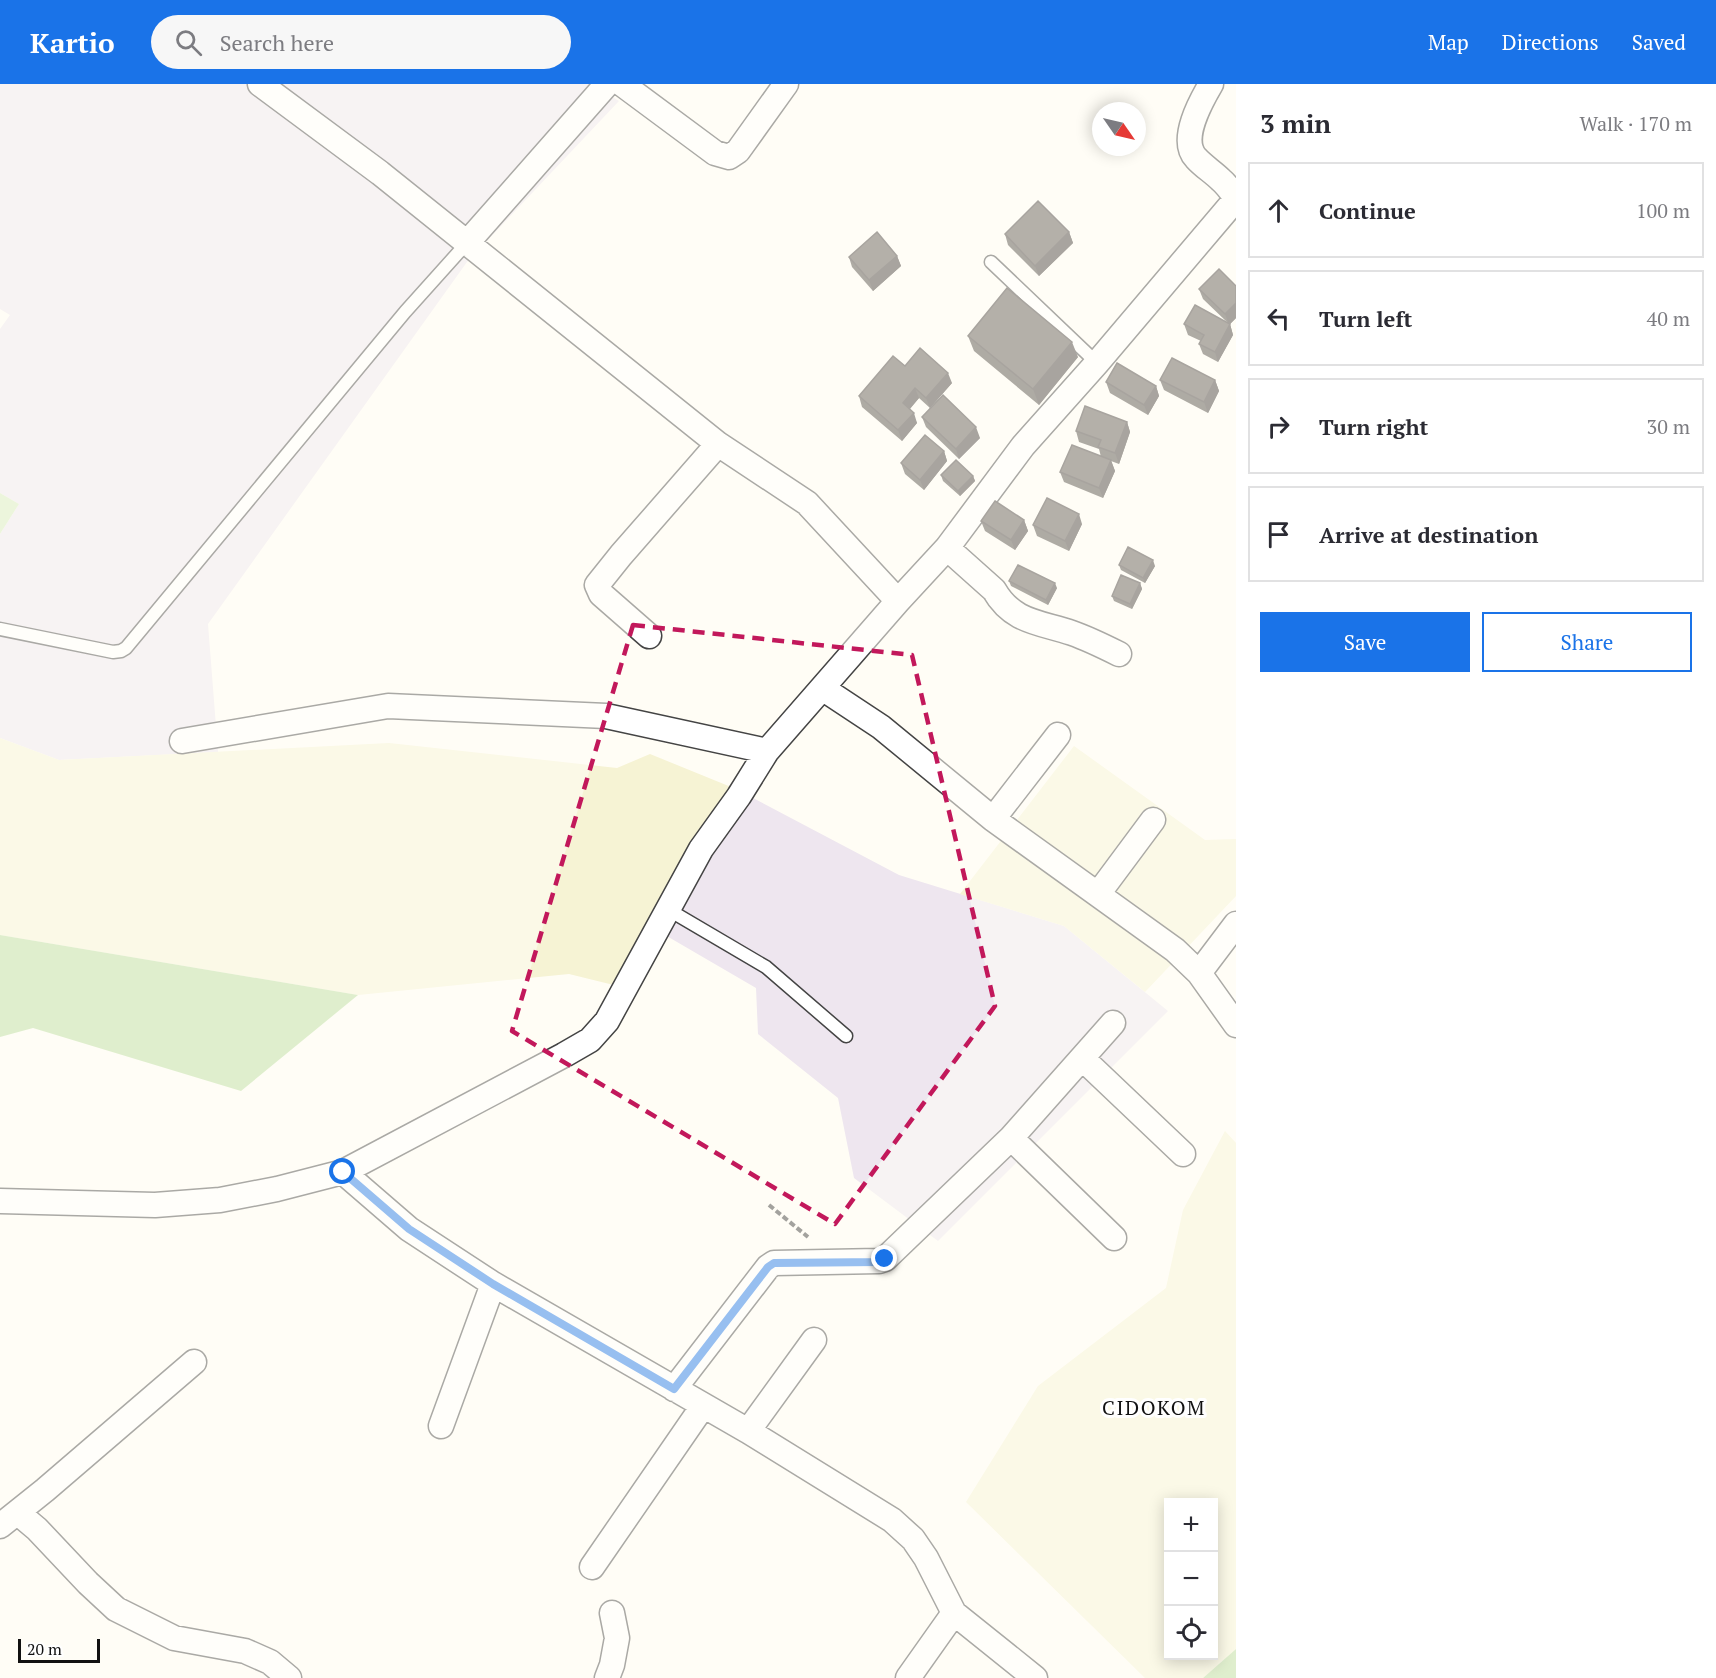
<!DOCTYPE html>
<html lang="en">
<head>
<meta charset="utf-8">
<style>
	body { margin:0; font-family:"PT Serif",serif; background:#f7f7f7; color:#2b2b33 }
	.controls { position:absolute; right:18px; bottom:18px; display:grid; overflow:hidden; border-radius:0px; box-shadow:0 3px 15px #0003 }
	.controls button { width:54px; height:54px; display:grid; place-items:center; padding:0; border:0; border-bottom:2px solid #e1e1e2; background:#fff; color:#2b2b33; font:30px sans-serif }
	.compass { position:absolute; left:1092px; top:18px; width:54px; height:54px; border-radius:50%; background:#fff; box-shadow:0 3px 15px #0003; rotate:124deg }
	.scale { position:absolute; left:18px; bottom:15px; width:82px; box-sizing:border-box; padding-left:6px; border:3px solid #111; border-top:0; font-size:16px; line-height:21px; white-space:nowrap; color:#111; -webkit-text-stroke:4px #fff; paint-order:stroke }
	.stop { position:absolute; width:18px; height:18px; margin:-14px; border:4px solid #1a73e8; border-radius:50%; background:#fff }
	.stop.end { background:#1a73e8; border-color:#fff; box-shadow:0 2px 6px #0008 }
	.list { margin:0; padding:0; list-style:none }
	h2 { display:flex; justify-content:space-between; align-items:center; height:78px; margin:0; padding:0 24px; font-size:26px }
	h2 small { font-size:20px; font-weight:400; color:#7c7c81 }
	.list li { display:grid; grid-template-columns:39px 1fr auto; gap:18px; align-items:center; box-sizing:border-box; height:96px; margin:0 12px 12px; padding:0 12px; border:2px solid #e1e1e2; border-radius:0px }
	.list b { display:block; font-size:22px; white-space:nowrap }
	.list em { font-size:20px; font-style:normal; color:#7c7c81 }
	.actions { display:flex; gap:12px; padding:18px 24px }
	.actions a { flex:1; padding:14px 0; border:2px solid #1a73e8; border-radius:0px; text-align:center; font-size:21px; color:#1a73e8 }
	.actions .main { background:#1a73e8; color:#fff }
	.icon { flex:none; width:33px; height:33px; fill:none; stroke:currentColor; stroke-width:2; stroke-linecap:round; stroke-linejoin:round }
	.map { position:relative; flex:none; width:1236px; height:1594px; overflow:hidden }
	header { display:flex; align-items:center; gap:36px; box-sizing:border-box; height:84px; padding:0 30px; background:#1a73e8; color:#fff }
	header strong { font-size:28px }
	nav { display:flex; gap:33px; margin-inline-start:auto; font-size:21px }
	.search { width:420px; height:54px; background:#f7f7f7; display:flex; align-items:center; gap:15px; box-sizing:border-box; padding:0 21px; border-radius:33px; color:#7c7c81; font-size:22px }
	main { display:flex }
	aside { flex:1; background:#fff }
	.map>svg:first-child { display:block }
</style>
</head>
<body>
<header>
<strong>Kartio</strong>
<div class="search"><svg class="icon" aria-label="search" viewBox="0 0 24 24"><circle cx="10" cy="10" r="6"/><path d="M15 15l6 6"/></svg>Search here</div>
<nav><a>Map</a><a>Directions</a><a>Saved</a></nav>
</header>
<main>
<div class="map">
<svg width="1236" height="1594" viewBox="0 0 1236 1594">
	<rect width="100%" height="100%" fill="#fffdf5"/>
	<path fill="#eee6ef" d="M0 0H592L619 17 467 178 208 540 218 668 59 676 0 654V450L19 420 0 409V245L10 231 0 225Z
		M736 705 899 791 1064 842 1168 927 938 1157 854 1094 838 1014 758 950 756 904 665 851Z"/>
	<path fill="#f6f3d4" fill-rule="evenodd" d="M0 654 59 676 389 659 617 684 650 670 736 705 638 907 569 890 358 911 0 851Z
		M1074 662 1205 756 1236 755V812L1145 908 1064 842 960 810Z
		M1225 1047 1236 1059V1565L1203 1594H1145L966 1418 1038 1302 1166 1204 1183 1126ZM1168 1418H1214V1572H1168Z"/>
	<path fill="#d5ebbd" d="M0 409 19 420 0 450Z"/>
	<path fill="#b9dc9c" d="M0 851 358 911 241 1007 33 944 0 953Z
		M1236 1565V1594H1203Z"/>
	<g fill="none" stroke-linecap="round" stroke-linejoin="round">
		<g stroke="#444" stroke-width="15">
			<path id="lane" d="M991 178 1097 279
				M0 545 113 568 121 567 126 564 405 228 466 160
				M669 826 766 883 846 952"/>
		</g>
		<g stroke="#444" stroke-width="27">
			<path id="street" d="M260 0 380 89 718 360 807 419 898 517
				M622 0 715 69 729 73 738 67 786 0
				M1211 0C1201 17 1179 56 1196 74 1203 82 1213 88 1221 96 1227 101 1231 107 1236 114
				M466 160 607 0
				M947 464 994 506C1013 539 1040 538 1072 549 1089 555 1103 562 1119 570
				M649 552 601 510 597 501 621 471 718 360
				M822 604 881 643 993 735 1175 866 1199 889 1236 941
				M182 657 388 622 606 632 767 667
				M993 735 1058 651
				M1098 810 1153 736
				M1199 889 1236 840
				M1083 975 1183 1070
				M1011 1054 1114 1154
				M343 1088 409 1145 493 1200 748 1347 892 1436 913 1455 926 1474 954 1529 1035 1594
				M0 1117 155 1121 220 1116 277 1105 343 1088 564 971 590 956 607 937 701 765 739 712 767 667 898 517 947 464 1023 362 1097 279 1236 115
				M674 1305 768 1183 774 1179 879 1177 885 1175 1011 1054 1113 939
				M441 1342 493 1200
				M748 1347 814 1256
				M18 1429 37 1445 88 1499 116 1525 174 1554 245 1567 270 1578 289 1594
				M0 1442 45 1406 194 1278
				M592 1483 703 1322
				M607 1594 612 1581 617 1554 612 1529
				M908 1594 954 1529"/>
		</g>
		<path stroke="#333" stroke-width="4" stroke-dasharray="6 3" stroke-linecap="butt" d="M769 1121 808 1153"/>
		<use href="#lane" stroke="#fff" stroke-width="12"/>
		<use href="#street" stroke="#fff" stroke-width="24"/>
	</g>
	<path fill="#4d4742" d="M1069 148 1073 159 1039 192 1008 161 1005 150Z
		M897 172 901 182 873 207 852 183 849 173Z
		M1236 202V234L1230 240 1233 251 1218 278 1203 270 1199 260 1201 257 1188 251 1184 240 1228 239 1203 215 1199 205Z
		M968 252 1078 273 1039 321 974 267Z
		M905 282 952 299 930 324 919 314 910 325 917 339 902 357 862 323 859 312Z
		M1160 296H1215L1219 307 1208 329 1164 306Z
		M1106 298 1156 302 1159 312 1148 331 1110 309Z
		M922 333 980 354 959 375 926 343Z
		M1127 338 1130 348 1119 380 1111 377 1115 387 1103 414 1064 398 1060 388 1101 373 1099 365 1079 358 1076 347Z
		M944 367 947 377 924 406 905 390 901 379Z
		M941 391 973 392 975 397 960 412 943 397Z
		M1024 436 1028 447 1015 466 985 447 981 437Z
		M1082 440 1069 467 1037 452 1033 441Z
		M1119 481 1155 482 1145 499 1121 486Z
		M1009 497 1057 504 1048 521 1011 502Z
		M1140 499 1142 505 1132 525 1114 517 1112 512Z"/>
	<path fill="#3f3936" d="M1069 148 1073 159 1039 192 1035 182Z
		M897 172 901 182 873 207 869 196Z
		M1236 219V234L1229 241 1225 230Z
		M1230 240 1233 251 1218 278 1215 268Z
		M1072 258 1078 273 1039 321 1033 305Z
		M948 289 952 299 930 324 926 314Z
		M1215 296 1219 307 1208 329 1204 318Z
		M1156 302 1159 312 1148 331 1144 321Z
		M915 304 919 314 906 329 903 319Z
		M914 329 917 339 902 357 898 346Z
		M1127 338 1130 348 1119 380 1115 369Z
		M976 343 980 354 959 375 956 365Z
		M944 367 947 377 924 406 920 396Z
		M1111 376 1115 387 1103 414 1099 404Z
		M973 392 975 397 960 412 958 407Z
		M1079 430 1082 440 1069 467 1065 457Z
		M1024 436 1028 447 1015 466 1011 456Z
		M1153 476 1155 482 1145 499 1143 494Z
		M1055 499 1057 504 1048 521 1046 516Z
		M1140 499 1142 505 1132 525 1130 520Z"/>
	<path fill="#5a524d" stroke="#3f3936" stroke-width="1.5" d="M1038 117 1069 148 1035 182 1005 150Z
		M877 148 897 172 869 196 849 173Z
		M1219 185 1236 202V219L1225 230 1199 205Z
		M1007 204 1072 258 1033 305 968 252Z
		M1195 221 1230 240 1215 268 1199 260 1204 251 1184 240Z
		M920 264 948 289 926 314 915 304 903 319 914 329 898 346 859 312 893 272 905 282Z
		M1172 274 1215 296 1204 318 1160 296Z
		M1117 279 1156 302 1144 321 1106 298Z
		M943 311 976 343 956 365 922 333Z
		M1085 322 1127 338 1115 369 1098 363 1101 356 1076 347Z
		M925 351 944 367 920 396 901 379Z
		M1072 361 1111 376 1099 404 1060 388Z
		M956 376 973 392 958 407 941 391Z
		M1047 414 1079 430 1065 457 1033 441Z
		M995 417 1024 436 1011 456 981 437Z
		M1128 463 1153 476 1143 494 1119 481Z
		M1018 481 1055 499 1046 516 1009 497Z
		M1121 491 1140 499 1130 520 1112 512Z"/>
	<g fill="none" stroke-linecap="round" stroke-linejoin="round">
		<path stroke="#1a73e8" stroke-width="8" d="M343 1088 409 1145 493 1200 674 1305 768 1183 774 1179 879 1178 885 1175"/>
	</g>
	<path d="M0 0H1236V1594H0ZM633 541 912 571 995 922 835 1140 512 947Z" fill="#fffdf5" fill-opacity=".55" fill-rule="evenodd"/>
	<path fill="none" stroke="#c2185b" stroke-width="4.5" stroke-dasharray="12 8" stroke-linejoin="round" d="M633 541 912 571 995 922 835 1140 512 947Z"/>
	<g text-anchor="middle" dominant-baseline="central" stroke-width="6" stroke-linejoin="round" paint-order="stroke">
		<g font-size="20" letter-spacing="1.5" fill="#111" stroke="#fff">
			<text x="1154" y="1323">CIDOKOM</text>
		</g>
	</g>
</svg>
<div class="controls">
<button>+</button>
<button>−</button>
<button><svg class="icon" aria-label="locate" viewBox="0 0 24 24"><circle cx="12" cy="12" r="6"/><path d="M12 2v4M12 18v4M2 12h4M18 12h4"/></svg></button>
</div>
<svg class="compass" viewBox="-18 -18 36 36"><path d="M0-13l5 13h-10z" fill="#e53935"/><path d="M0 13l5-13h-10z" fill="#7c7c81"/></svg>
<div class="scale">20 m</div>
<div class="stop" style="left:343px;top:1088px"></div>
<div class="stop end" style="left:885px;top:1175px"></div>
</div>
<aside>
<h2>3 min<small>Walk · 170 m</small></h2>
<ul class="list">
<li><svg class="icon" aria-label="ahead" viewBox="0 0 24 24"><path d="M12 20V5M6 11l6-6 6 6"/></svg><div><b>Continue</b></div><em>100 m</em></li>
<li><svg class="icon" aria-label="left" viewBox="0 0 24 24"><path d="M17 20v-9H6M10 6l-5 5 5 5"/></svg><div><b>Turn left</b></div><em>40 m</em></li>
<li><svg class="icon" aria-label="right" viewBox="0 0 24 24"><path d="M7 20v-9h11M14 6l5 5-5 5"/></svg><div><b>Turn right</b></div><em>30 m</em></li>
<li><svg class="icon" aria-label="arrive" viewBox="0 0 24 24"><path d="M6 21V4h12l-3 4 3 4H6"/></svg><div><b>Arrive at destination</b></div></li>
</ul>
<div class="actions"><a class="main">Save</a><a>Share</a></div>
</aside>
</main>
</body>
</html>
